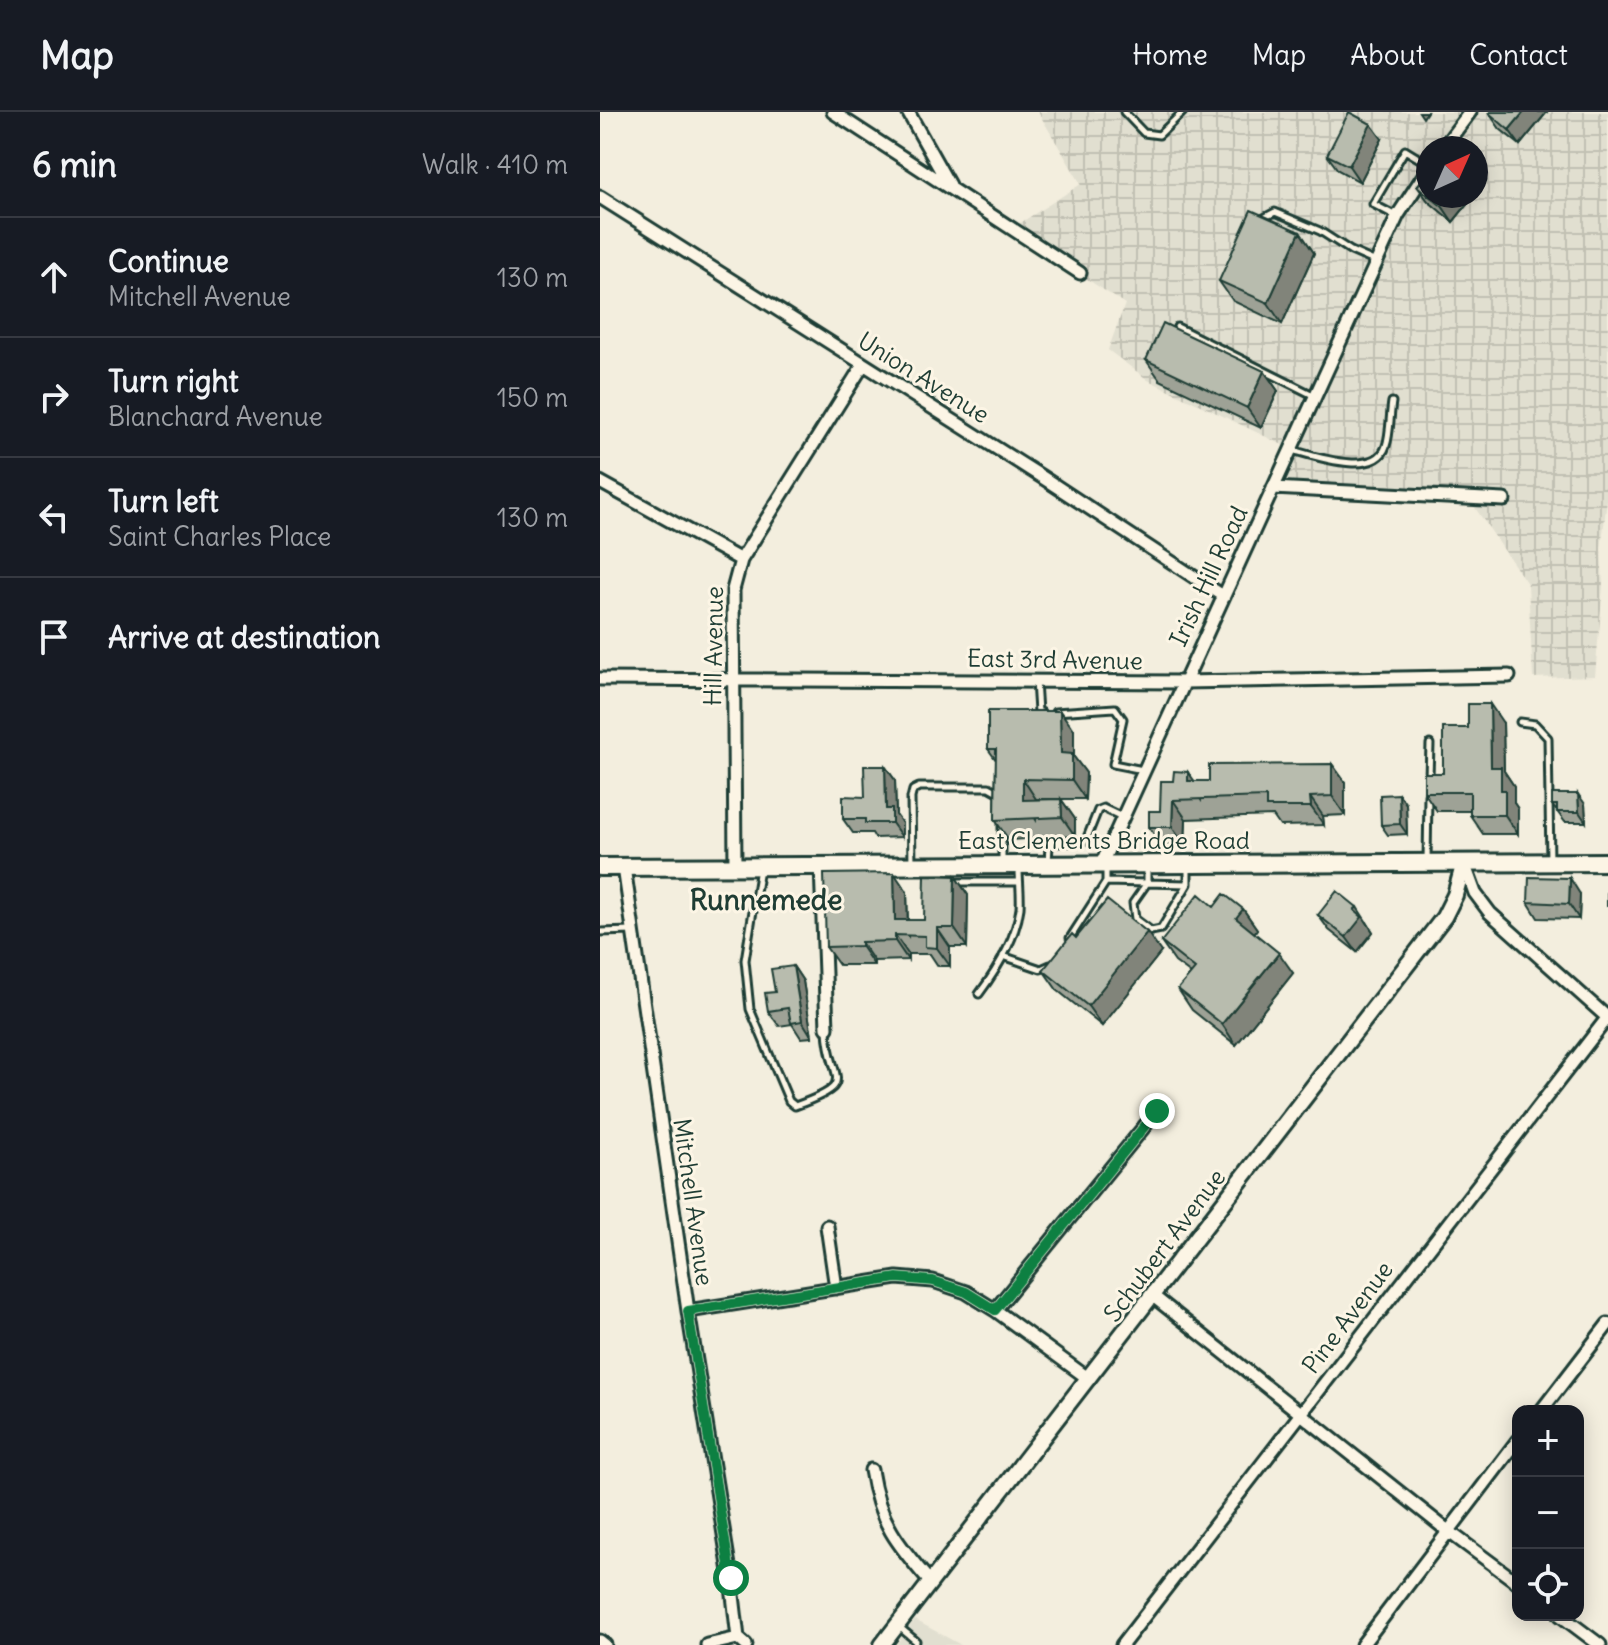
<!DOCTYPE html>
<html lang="en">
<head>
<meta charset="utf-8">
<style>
	body { margin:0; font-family:Delius,sans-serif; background:#242831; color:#f1f3f6 }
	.controls { position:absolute; right:24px; bottom:24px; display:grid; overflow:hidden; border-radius:16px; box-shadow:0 4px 20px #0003 }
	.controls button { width:72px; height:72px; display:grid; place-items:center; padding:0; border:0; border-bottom:2px solid #363941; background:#171b24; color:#f1f3f6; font:40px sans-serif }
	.compass { position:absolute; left:816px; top:24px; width:72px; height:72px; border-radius:50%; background:#171b24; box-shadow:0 4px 20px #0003; rotate:45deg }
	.stop { position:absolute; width:24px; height:24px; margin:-18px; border:6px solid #0b8043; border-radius:50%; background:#fff }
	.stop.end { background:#0b8043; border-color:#fff; box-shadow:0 2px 8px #0008 }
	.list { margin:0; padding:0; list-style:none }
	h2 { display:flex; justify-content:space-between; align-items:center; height:104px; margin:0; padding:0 32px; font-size:34px }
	h2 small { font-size:26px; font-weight:400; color:#9ea1a6 }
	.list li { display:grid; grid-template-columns:52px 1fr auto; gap:24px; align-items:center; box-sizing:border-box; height:120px; padding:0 32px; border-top:2px solid #363941 }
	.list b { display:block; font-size:30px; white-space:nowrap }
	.list p { margin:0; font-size:26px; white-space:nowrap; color:#9ea1a6 }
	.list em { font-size:26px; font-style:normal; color:#9ea1a6 }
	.icon { flex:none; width:44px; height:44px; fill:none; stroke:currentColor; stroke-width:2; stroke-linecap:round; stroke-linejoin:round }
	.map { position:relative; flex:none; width:1008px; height:1533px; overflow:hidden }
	header { display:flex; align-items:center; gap:48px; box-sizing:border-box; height:112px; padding:0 40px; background:#171b24; border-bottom:2px solid #363941 }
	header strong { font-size:38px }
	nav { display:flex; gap:44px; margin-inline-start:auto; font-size:28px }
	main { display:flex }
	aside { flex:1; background:#171b24 }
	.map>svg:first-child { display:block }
</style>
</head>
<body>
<header>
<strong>Map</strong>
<nav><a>Home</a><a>Map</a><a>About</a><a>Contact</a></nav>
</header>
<main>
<aside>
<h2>6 min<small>Walk · 410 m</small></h2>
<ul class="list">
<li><svg class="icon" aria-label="ahead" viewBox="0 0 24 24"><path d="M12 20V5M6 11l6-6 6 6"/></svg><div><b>Continue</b><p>Mitchell Avenue</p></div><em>130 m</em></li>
<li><svg class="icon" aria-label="right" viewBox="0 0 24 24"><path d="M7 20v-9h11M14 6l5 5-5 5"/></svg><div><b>Turn right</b><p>Blanchard Avenue</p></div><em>150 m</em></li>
<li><svg class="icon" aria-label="left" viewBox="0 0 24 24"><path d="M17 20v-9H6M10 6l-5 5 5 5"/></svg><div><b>Turn left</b><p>Saint Charles Place</p></div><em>130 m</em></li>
<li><svg class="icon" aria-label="arrive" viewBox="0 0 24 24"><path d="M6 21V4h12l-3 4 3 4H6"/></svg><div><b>Arrive at destination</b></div></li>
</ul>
</aside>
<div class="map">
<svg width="1008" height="1533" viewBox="0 0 1008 1533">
	<defs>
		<pattern id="industrial-grid" width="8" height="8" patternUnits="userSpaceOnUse" patternTransform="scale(2)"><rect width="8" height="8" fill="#e1dfd0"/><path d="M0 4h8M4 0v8" fill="none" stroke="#c1c0b3"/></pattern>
	</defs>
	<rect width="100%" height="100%" fill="#f3eede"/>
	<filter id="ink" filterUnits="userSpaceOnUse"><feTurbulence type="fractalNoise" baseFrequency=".0125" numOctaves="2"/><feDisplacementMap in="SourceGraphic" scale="16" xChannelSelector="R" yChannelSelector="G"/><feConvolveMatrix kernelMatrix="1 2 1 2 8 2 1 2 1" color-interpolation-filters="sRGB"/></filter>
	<g filter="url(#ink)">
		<path fill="#e1dfd0" d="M315 1508 361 1533H296Z"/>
		<path fill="url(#industrial-grid)" fill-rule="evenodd" d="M438 0H1008V380L1001 437 1003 474 995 564 933 566 928 473 867 384 670 378 687 335 548 268 508 238 525 192 411 117 481 72ZM828 36H876V84H828Z"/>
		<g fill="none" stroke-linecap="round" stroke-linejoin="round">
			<g stroke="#1f3d34" stroke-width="11">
				<path id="lane" d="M524 0 544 21 559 23 583 0
					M796 104 773 92 805 38 828 52
					M660 108 675 100 720 119 751 139 776 150
					M577 215 715 284
					M692 338C714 344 776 366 786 334 790 323 790 302 792 290
					M436 569 438 600H441
					M455 600 515 596 523 607 513 652 543 658
					M920 610 935 612 948 626 950 749
					M829 665 830 632
					M402 712V750
					M827 749 828 683
					M448 751 449 733C461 727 474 734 486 728L498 698 503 696 522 705
					M312 752 311 686 313 678 319 675H389L398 680
					M160 756 145 848 150 897 189 989 195 994C261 970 229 970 227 918
					M547 756V771L533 791 535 807 551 819 561 817 588 772V756
					M354 770H419
					M506 770 587 772
					M0 820 33 819
					M470 826 506 770V754
					M403 844 441 857 450 853
					M379 882C397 858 416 826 420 796 421 783 419 769 419 757
					M298 1514 316 1529 315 1533"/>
			</g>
			<g stroke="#1f3d34" stroke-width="17">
				<path id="street" d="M233 0 480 161
					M308 0 349 73
					M843 36 870 0
					M0 85 442 365 623 484
					M0 370 141 448
					M673 376 904 388
					M0 567 583 570 909 564
					M502 751 798 103 828 57
					M864 751 875 781 890 801 1008 906
					M221 754 227 916
					M24 755 88 1199 131 1466 138 1526
					M135 755 133 478 141 448 263 253
					M227 1114 236 1176
					M553 1184 848 1419 918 1471
					M395 1198 557 999
					M88 1199 297 1166 333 1169 366 1180 395 1198 489 1267
					M941 1299 1008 1212
					M271 1358C279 1410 297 1432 331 1471
					M960 1503 1000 1533
					M0 1529 5 1533
					M107 1533 138 1526 146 1533
					M522 1533 1008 905
					M762 1533 918 1328"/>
			</g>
			<g stroke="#1f3d34" stroke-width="20">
				<path id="secondary" d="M282 1533 844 805 855 783 864 750"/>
			</g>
			<g stroke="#1f3d34" stroke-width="22">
				<path id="primary" d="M0 755 1008 750"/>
			</g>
			<use href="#lane" stroke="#fcf5e5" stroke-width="5"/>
			<use href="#street" stroke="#fcf5e5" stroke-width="11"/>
			<use href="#secondary" stroke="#fcf5e5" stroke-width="14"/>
			<use href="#primary" stroke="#fcf5e5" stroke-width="16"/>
		</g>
		<path fill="#9ea296" stroke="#1f3d34" stroke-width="2" d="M947 0 920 33 900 17 889 1Z
			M782 27 760 70 738 58 727 43Z
			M828 61V84H874L853 110 828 89 817 74Z
			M700 120 714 141 682 212 633 189 619 169Z
			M546 248 664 259 678 279 661 316 560 268Z
			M903 611 904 659 914 674V691L918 697V722H883L870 703V699H837L824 680 843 661 868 616Z
			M474 618V645L486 661 485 687H436V688L461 687 475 707V724L409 728 395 708 396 648 388 637Z
			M732 652 745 670V703L723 704 724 713 680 714 673 704 586 707 585 734H562L549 715 560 699 595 669H609Z
			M285 654 295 668 296 703 302 711V725L275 726 272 721H253L243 707 265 685Z
			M806 692 807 722 788 723 781 713Z
			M985 692 986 710H965L952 693Z
			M355 764 368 783 367 835H350V854H338L330 842H308V848L274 849V853H239L226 835 307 780 308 808H324Z
			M980 782 979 807 938 806 928 790Z
			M614 795 643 797 657 817 654 821 693 861 636 933 592 898 578 877 591 862 575 850 561 830Z
			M718 803 767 810 773 820 757 840 729 818Z
			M476 826 561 840 502 914 457 878 443 858Z
			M193 854 203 869 212 925 201 926 192 912 179 914 168 899 175 880Z"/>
		<path fill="#81847a" stroke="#1f3d34" stroke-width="2" d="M819 0H827L823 6Z
			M924 0H947L920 33 909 18Z
			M771 12 782 27 760 70 749 54Z
			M876 55 886 69 876 81Z
			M850 84H874L853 110 842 94Z
			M700 120 714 141 682 212 668 191Z
			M664 259 678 279 661 316 647 296Z
			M890 592 903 611 904 659 914 674V691L918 697V722L905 703 901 678 891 655Z
			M460 599 474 618V645L486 661 485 687 472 668 461 641Z
			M732 652 745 670V703L732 684Z
			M285 654 295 668 296 703 302 711V725L292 711 286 697Z
			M588 660 601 678V688L588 669Z
			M423 667 436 687V708L423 688Z
			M799 682 806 692 807 722 800 712Z
			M978 682 985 692 986 710 979 700Z
			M710 685 723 704 724 713 711 695Z
			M461 687 475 707V724L462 705Z
			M573 688 586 707 585 734 572 715Z
			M294 761 307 780 308 824 295 808Z
			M355 764 368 783 367 835 354 816Z
			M970 766 980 782 979 807 969 792Z
			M757 795 773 820 757 840 746 825 754 798Z
			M643 797 657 817 650 827 636 806Z
			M337 816 350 835V854L337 836Z
			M547 820 561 840 502 914 488 894Z
			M295 823 308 842V848L295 829Z
			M261 830 274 849V853L261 834Z
			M679 841 693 861 636 933 622 912Z
			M193 854 203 869 212 925 202 909Z"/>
		<path fill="#b8bcae" stroke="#1f3d34" stroke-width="2" d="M749 0 771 12 749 54 727 43Z
			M890 0H924L909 18 889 1Z
			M828 61V83L817 74Z
			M829 84H850L842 94Z
			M651 98 700 120 668 191 619 169Z
			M563 211 664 259 647 296 546 248Z
			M868 592H890L891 655H901V678H905V703H870V680H824V661H843V616H868Z
			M388 599H460L461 641 472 642V668L423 667V688L461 687 462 705 395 708 396 637H388Z
			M732 652V684L710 685 711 695H666V685L573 688 572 715H549V699H560L561 669H573L574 659 588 660V669H609V653Z
			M264 654H285L286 697H292V711H265V707H243V684L265 685Z
			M799 682 800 712 781 713 780 683Z
			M952 682H978L979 700H957V693H952Z
			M294 761 295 808H324L325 763 355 764 354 816H337V836L325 835V824L295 823V829L261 830V834L226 835 224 762Z
			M929 765 970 766 969 792 928 790Z
			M1007 769H1008V794H1007Z
			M737 779 757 795 754 798 762 805 746 825 718 803Z
			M599 782 614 795 624 782 643 797 636 806 679 841 622 912 578 877 595 857 561 830Z
			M507 788 547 820 488 894 443 858 472 822 476 826Z
			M193 854 202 909 191 911 188 896 168 899 165 881 175 880 171 857Z"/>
	</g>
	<g fill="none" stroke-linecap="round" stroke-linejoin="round" filter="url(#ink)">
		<path stroke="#0b8043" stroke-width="10" d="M131 1466 88 1199 297 1166 333 1169 366 1180 395 1198 557 999"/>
	</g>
	<g text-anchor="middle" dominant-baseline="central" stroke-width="6" stroke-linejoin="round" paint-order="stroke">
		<g font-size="24" fill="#1f3d34" stroke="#fcf5e5">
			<text transform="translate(324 265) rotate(32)">Union Avenue</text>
			<text transform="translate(608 464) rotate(-65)">Irish Hill Road</text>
			<text transform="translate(113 534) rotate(-89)">Hill Avenue</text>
			<text transform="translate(455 547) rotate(1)">East 3rd Avenue</text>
			<text x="504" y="728">East Clements Bridge Road</text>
			<text transform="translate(94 1090) rotate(82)">Mitchell Avenue</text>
			<text transform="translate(564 1133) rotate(-53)">Schubert Avenue</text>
			<text transform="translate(747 1205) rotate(-53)">Pine Avenue</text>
		</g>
		<g font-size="28" font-weight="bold" fill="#1f3d34" stroke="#fcf5e5">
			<text x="166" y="788">Runnemede</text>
		</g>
	</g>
</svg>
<div class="controls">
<button>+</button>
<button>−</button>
<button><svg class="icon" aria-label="locate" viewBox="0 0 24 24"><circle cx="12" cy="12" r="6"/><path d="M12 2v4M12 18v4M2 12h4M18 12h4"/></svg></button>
</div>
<svg class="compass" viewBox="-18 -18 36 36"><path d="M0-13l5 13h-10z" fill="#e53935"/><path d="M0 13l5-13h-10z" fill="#9ea1a6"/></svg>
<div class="stop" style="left:131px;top:1466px"></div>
<div class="stop end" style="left:557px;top:999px"></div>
</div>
</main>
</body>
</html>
